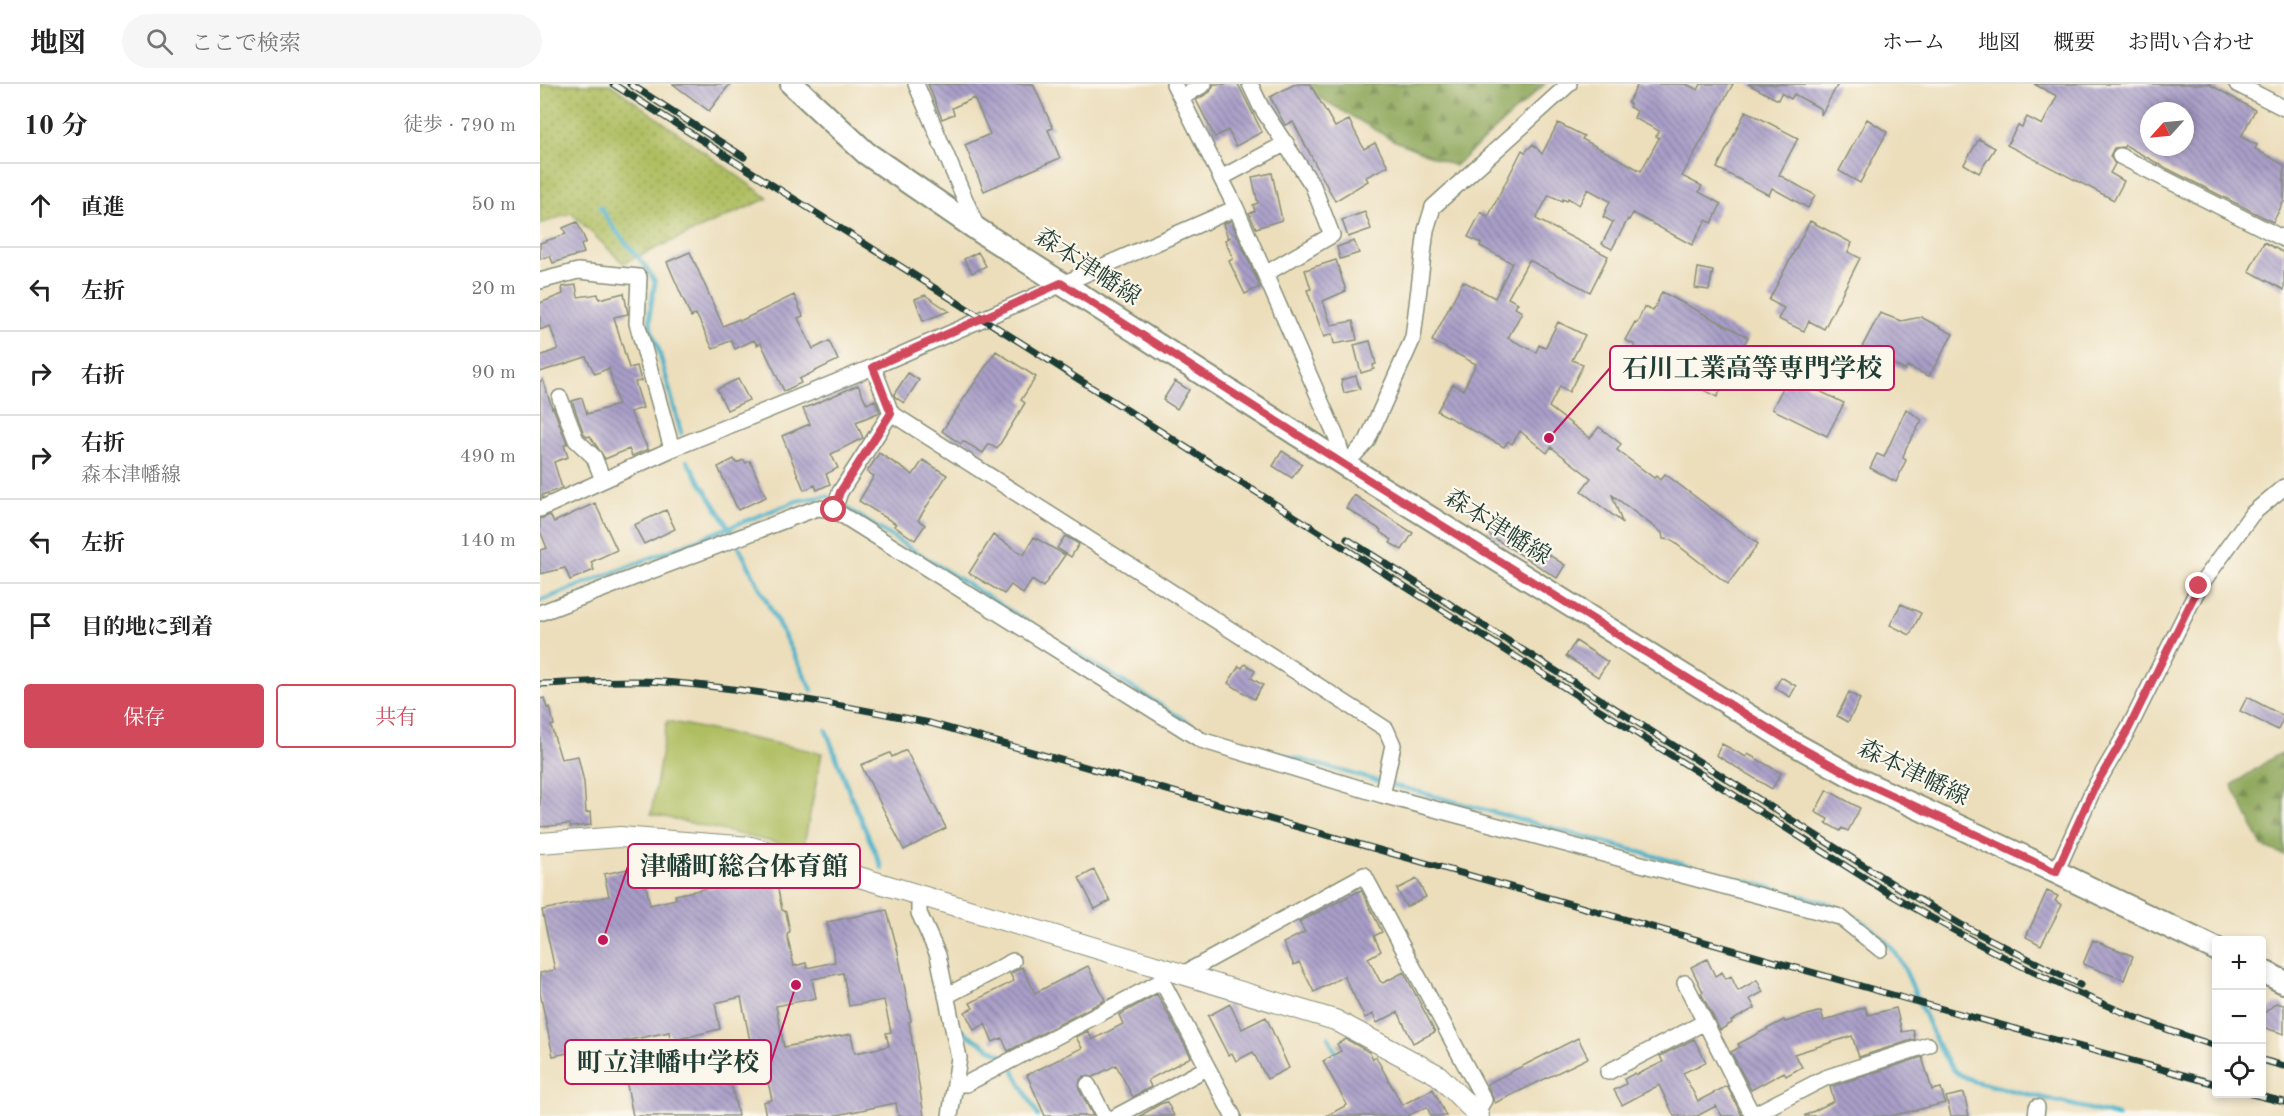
<!DOCTYPE html>
<html lang="ja">
<head>
<meta charset="utf-8">
<style>
	body { margin:0; font-family:"Old Standard TT","Noto Serif JP",serif; background:#f6f6f6; color:#222 }
	.controls { position:absolute; right:18px; bottom:18px; display:grid; overflow:hidden; border-radius:6px; box-shadow:0 3px 9px #0003 }
	.controls button { width:54px; height:54px; display:grid; place-items:center; padding:0; border:0; border-bottom:2px solid #e0e0e0; background:#fff; color:#222; font:30px sans-serif }
	.compass { position:absolute; left:1600px; top:18px; width:54px; height:54px; border-radius:50%; background:#fff; box-shadow:0 3px 9px #0003; rotate:243deg }
	.stop { position:absolute; width:18px; height:18px; margin:-14px; border:4px solid #d1495b; border-radius:50%; background:#fff }
	.stop.end { background:#d1495b; border-color:#fff; box-shadow:0 2px 6px #0008 }
	.list { margin:0; padding:0; list-style:none }
	h2 { display:flex; justify-content:space-between; align-items:center; height:78px; margin:0; padding:0 24px; font-size:26px }
	h2 small { font-size:20px; font-weight:400; color:#767676 }
	.list li { display:grid; grid-template-columns:39px 1fr auto; gap:18px; align-items:center; box-sizing:border-box; height:84px; padding:0 24px; border-top:2px solid #e0e0e0 }
	.list b { display:block; font-size:22px; white-space:nowrap }
	.list p { margin:0; font-size:20px; white-space:nowrap; color:#767676 }
	.list em { font-size:20px; font-style:normal; color:#767676 }
	.actions { display:flex; gap:12px; padding:18px 24px }
	.actions a { flex:1; padding:14px 0; border:2px solid #d1495b; border-radius:6px; text-align:center; font-size:21px; color:#d1495b }
	.actions .main { background:#d1495b; color:#fff }
	.icon { flex:none; width:33px; height:33px; fill:none; stroke:currentColor; stroke-width:2; stroke-linecap:round; stroke-linejoin:round }
	.map { position:relative; flex:none; width:1744px; height:1032px; overflow:hidden }
	header { display:flex; align-items:center; gap:36px; box-sizing:border-box; height:84px; padding:0 30px; background:#fff; border-bottom:2px solid #e0e0e0 }
	header strong { font-size:28px }
	nav { display:flex; gap:33px; margin-inline-start:auto; font-size:21px }
	.search { width:420px; height:54px; background:#f6f6f6; display:flex; align-items:center; gap:15px; box-sizing:border-box; padding:0 21px; border-radius:33px; color:#767676; font-size:22px }
	main { display:flex }
	aside { flex:1; background:#fff }
	.map>svg:first-child { display:block }
</style>
</head>
<body>
<header>
<strong>地図</strong>
<div class="search"><svg class="icon" aria-label="search" viewBox="0 0 24 24"><circle cx="10" cy="10" r="6"/><path d="M15 15l6 6"/></svg>ここで検索</div>
<nav><a>ホーム</a><a>地図</a><a>概要</a><a>お問い合わせ</a></nav>
</header>
<main>
<aside>
<h2>10 分<small>徒歩 · 790 m</small></h2>
<ul class="list">
<li><svg class="icon" aria-label="ahead" viewBox="0 0 24 24"><path d="M12 20V5M6 11l6-6 6 6"/></svg><div><b>直進</b></div><em>50 m</em></li>
<li><svg class="icon" aria-label="left" viewBox="0 0 24 24"><path d="M17 20v-9H6M10 6l-5 5 5 5"/></svg><div><b>左折</b></div><em>20 m</em></li>
<li><svg class="icon" aria-label="right" viewBox="0 0 24 24"><path d="M7 20v-9h11M14 6l5 5-5 5"/></svg><div><b>右折</b></div><em>90 m</em></li>
<li><svg class="icon" aria-label="right" viewBox="0 0 24 24"><path d="M7 20v-9h11M14 6l5 5-5 5"/></svg><div><b>右折</b><p>森本津幡線</p></div><em>490 m</em></li>
<li><svg class="icon" aria-label="left" viewBox="0 0 24 24"><path d="M17 20v-9H6M10 6l-5 5 5 5"/></svg><div><b>左折</b></div><em>140 m</em></li>
<li><svg class="icon" aria-label="arrive" viewBox="0 0 24 24"><path d="M6 21V4h12l-3 4 3 4H6"/></svg><div><b>目的地に到着</b></div></li>
</ul>
<div class="actions"><a class="main">保存</a><a>共有</a></div>
</aside>
<div class="map">
<svg width="1744" height="1032" viewBox="0 0 1744 1032">
	<defs>
		<pattern id="green-dots" width="8" height="8" patternUnits="userSpaceOnUse" patternTransform="scale(1.5)"><rect width="8" height="8" fill="#afbe61"/><path d="M2 2h.1M6 6h.1" fill="none" stroke="#8e9c51" stroke-width="1.8" stroke-linecap="round"/></pattern>
		<pattern id="forest-firs" width="22" height="20" patternUnits="userSpaceOnUse" patternTransform="scale(1.5)"><rect width="22" height="20" fill="#8ba557"/><path d="M5 1l3.5 6h-7zM16 11l3.5 6h-7z" fill="#718849"/></pattern>
		<pattern id="building-back-hatch" width="6" height="6" patternUnits="userSpaceOnUse" patternTransform="scale(1.5)"><rect width="6" height="6" fill="#a99ec8"/><path d="M-1 5l2 2M0 0l6 6M5-1l2 2" fill="none" stroke="#8982a3"/></pattern>
	</defs>
	<rect width="100%" height="100%" fill="#fbf7ec"/>
	<filter id="ink" filterUnits="userSpaceOnUse"><feTurbulence type="fractalNoise" baseFrequency=".0167" numOctaves="2"/><feDisplacementMap in="SourceGraphic" scale="12" xChannelSelector="R" yChannelSelector="G"/><feConvolveMatrix kernelMatrix="1 2 1 2 8 2 1 2 1" color-interpolation-filters="sRGB"/></filter>
	<filter id="wash" filterUnits="userSpaceOnUse"><feTurbulence type="fractalNoise" baseFrequency=".008" numOctaves="4" result="noise"/><feDisplacementMap in="SourceGraphic" scale="24" xChannelSelector="R" yChannelSelector="G"/><feGaussianBlur stdDeviation="1.35" result="paint"/><feColorMatrix in="noise" values="0 0 0 0 0 0 0 0 0 0 0 0 0 0 0 0 0 1.4 0 .05"/><feComposite in="paint" operator="in"/></filter>
	<g filter="url(#wash)">
		<rect width="100%" height="100%" fill="#ecdebb"/>
		<path fill="url(#green-dots)" stroke="#677e4a" stroke-width="1.5" d="M0 0H70L228 114 83 179 31 129 0 140Z"/>
		<path fill="url(#forest-firs)" stroke="#557146" stroke-width="1.5" d="M764 0H1005L915 82 853 56 766 6Z
			M1744 670V771L1722 762 1692 701 1735 672Z"/>
		<path fill="#afbe61" stroke="#677e4a" stroke-width="1.5" d="M127 637 282 669 263 765 111 730Z"/>
		<g fill="none" stroke-linecap="round" stroke-linejoin="round">
			<path stroke="#4ab1c9" stroke-width="4.5" d="M60 123 76 147 106 183 115 198 110 227 111 244 119 267 141 349
				M147 377 192 448
				M199 463 272 606
				M0 517 257 417 287 412 666 650 1287 819C1316 832 1345 849 1361 878 1375 903 1398 974 1417 989 1422 992 1428 994 1433 997L1578 1032
				M286 646 310 710 342 784
				M417 944 466 974
				M788 953 799 974
				M474 987 498 1032"/>
		</g>
		<g id="blocks">
			<path fill="url(#building-back-hatch)" fill-rule="evenodd" d="M133 0H190L169 27Z
				M388 0H493L513 44 508 46 520 74 444 107 425 61 450 50 434 14 412 24 414 30 402 35Z
				M674 0H698L722 48 696 62 688 46 675 53 656 16 670 8Z
				M755 0H770L795 43 809 36 824 65 835 59 848 82 826 93 828 97 795 117 753 38 745 41 730 13Z
				M1098 0H1146L1158 6 1161 0H1193L1142 92 1162 102 1159 108 1181 120 1172 139 1166 136 1152 161 1093 129 1089 136 1088 135 1072 165 1062 160 1073 138 1063 133 1070 117 1048 105 1039 121 1028 114 1027 117 1023 115 1022 117 1009 111 996 135 1068 172 1050 208 989 176 968 214 978 219 975 224 982 228 968 254 996 268 999 261 1005 264 1018 238 1045 251 1032 276 1043 281 1029 308 1020 302 1009 323 1050 354 1059 343 1081 360 1077 366 1114 394 1116 392 1120 396 1125 390 1218 460 1188 500 1131 456 1123 455 1122 449 1072 411 1082 438 1041 407 1051 394 1011 363 1007 369 980 347 972 360 968 357 964 363 897 327 913 300 923 306 936 280 892 257 923 197 955 214 972 179 940 162 941 159 928 153 941 128 948 133 982 66 985 68 993 60 1002 70 1018 39 1044 52 1042 55 1101 87 1119 54 1116 52 1119 47 1094 34 1097 27 1089 23 1090 20 1088 19Z
				M1208 0H1298L1281 31V25L1254 10 1251 15 1241 9 1238 16Z
				M1494 0H1669L1715 26 1701 53 1717 61 1715 65 1744 81V117L1733 138 1624 83 1585 61 1584 63 1574 64 1570 72 1575 80 1570 89 1584 97 1574 116 1467 61 1478 41 1482 43 1487 33 1502 41 1517 12ZM1609 27H1645V63H1609Z
				M1206 27 1258 54 1239 91 1275 111 1268 124 1232 104 1229 111 1177 84Z
				M1327 35 1347 48 1320 99 1299 87Z
				M1439 55 1455 64 1439 89 1424 80Z
				M732 89 742 136 716 144 709 129 715 127 713 121 718 119 712 93Z
				M825 128 831 145 808 153 802 136Z
				M691 137 720 203 705 210 689 177 693 175 685 156 691 153 688 154 683 140Z
				M1270 137 1312 159 1308 168 1320 174 1284 245 1269 237 1264 247 1238 235 1244 224 1229 216Z
				M37 138 46 158 41 161 44 169 13 179 10 172 0 175V159L26 150 23 144Z
				M814 157 819 169 800 175 797 163Z
				M1724 158 1744 169V206L1709 187Z
				M150 168 183 242 199 235 200 237 254 211 263 232 258 234 273 265 289 257 298 276 259 295 261 299 244 307 221 259 217 261 214 256 195 265 191 256 173 265 156 230 151 233 127 178Z
				M438 168 446 182 432 189 424 175Z
				M796 176 806 207 783 217 791 241 813 237 817 256 794 260 792 250 784 253 767 206 771 205 765 186Z
				M1158 184 1173 187 1169 206 1155 204Z
				M36 201 38 213 58 210 59 215 84 209 88 230 74 233 89 284 97 282 101 297 95 298 103 324 90 328 108 365 92 372 89 365 65 375 50 352 47 353 44 350 32 317 42 314 47 330 78 321 69 284 55 290 46 273 0 288V272L18 265 10 242 0 246V219L23 210 22 203Z
				M1122 208 1208 253 1197 275 1202 277 1193 295 1188 292 1177 313 1091 269 1095 261 1085 256 1095 238 1097 239 1104 223 1113 227Z
				M385 211 409 227 383 237 375 215Z
				M1340 229 1361 237 1381 233 1413 250 1389 292 1367 282 1365 286 1321 265Z
				M830 257 836 280 833 281 834 285 821 289 814 261Z
				M456 267 496 293 481 316 485 319 457 365 449 360 443 369 423 357 421 360 402 347Z
				M368 289 379 296 364 319 355 313 354 310Z
				M816 292 820 305 804 309 801 296Z
				M1249 292 1304 319 1287 352 1232 325Z
				M198 295 209 316 187 326 177 305Z
				M3 296 12 324 13 323 27 360 24 361 28 373 14 378 22 404 2 411 3 413 0 414V297Z
				M635 297 649 306 637 325 623 316Z
				M318 301 327 320 335 316 340 328 316 338 323 354 291 370 298 384 286 390 290 400 277 406 275 401 264 406 242 352 270 340 263 325Z
				M1366 325 1382 336 1366 364 1363 374 1366 376 1356 398 1330 384 1337 370 1344 373Z
				M742 367 762 380 752 394 733 382Z
				M339 369 373 391 383 376 407 391 378 436 385 441 375 456 354 442 356 440 319 417 334 392 327 388Z
				M194 375 196 379 204 376 206 379 210 377 226 413 198 426 178 383Z
				M814 411 873 449 862 466 850 459 852 456 840 448 841 446 806 424Z
				M55 419 77 466 51 478 54 486 30 496 25 484 0 490V466L7 464 0 447V435L10 431 14 438Z
				M126 426 135 445 104 460 94 441Z
				M956 437 1025 481 1017 494 948 450Z
				M453 451 484 471 494 453 525 471 503 503 492 496 483 510 471 501 464 510 429 489Z
				M525 452 539 460 531 473 517 464Z
				M1361 520 1381 529 1370 551 1350 541Z
				M1036 557 1068 578 1058 593 1026 572Z
				M705 580 715 587 711 594 723 601 714 615 688 599 699 582 702 584Z
				M1241 593 1256 602 1250 613 1235 604Z
				M1309 608 1320 615 1308 638 1297 632Z
				M1707 613 1744 632 1738 646 1700 627Z
				M4 614 7 624 10 623 14 641 11 642 21 675 38 672 44 698 46 729 50 728 51 741 30 743V740L0 743V615Z
				M1182 660 1206 673 1208 670 1241 689 1232 705 1176 671Z
				M366 666 406 744 364 766 321 681 350 669 352 673Z
				M1287 706 1320 724 1308 747 1302 744 1300 747 1286 739 1288 735 1275 728Z
				M102 782 110 821 136 815 135 811 235 790 242 826 246 828 250 847 247 851 254 882 266 879 267 884 295 878 287 838 347 826 358 868 371 937 369 938 384 1032H358L356 1019 292 1032H226L223 1018 232 1016 226 989 217 991 201 913 175 919 180 945 131 957 129 948 13 972 0 909V889L15 886 2 826 69 812 64 790ZM303 889 309 922 344 916 351 948 346 949 349 962 315 969 311 950 244 963 236 922 276 914 272 895Z
				M554 786 570 817 555 825 539 794Z
				M877 795 886 813 866 823 857 805Z
				M821 806 842 848 834 852 841 867 828 874 840 897 843 899 864 888 895 948 873 959 858 928 837 939 833 930 825 934 804 892 774 908 759 878 754 881 743 859 765 848 759 838Z
				M1507 807 1518 812 1515 817 1522 821 1501 861 1486 853Z
				M1553 856 1593 872 1584 896 1543 880Z
				M1167 875 1175 892 1182 888 1186 895 1191 892 1198 907 1217 896 1223 908 1210 915 1215 924 1191 937 1192 939 1180 946 1161 909 1163 908 1151 883Z
				M548 882 565 916 468 967 462 954 453 958 445 940 434 946 425 928 433 924 430 919 474 897 470 890 482 883 495 909Z
				M617 910 651 973 608 996 611 1003 593 1013 576 981 553 993 544 992 540 996 539 1005 553 1032H505L487 991 542 964 536 953 548 947 552 956 583 940 579 931Z
				M1736 919 1744 921V950L1722 943V931Z
				M690 920 702 945 726 933 749 984 727 995 713 968 696 977 692 969 688 971 668 932Z
				M1325 923 1328 931 1356 924 1362 948 1373 946 1375 955 1319 973 1312 952 1254 970 1262 983 1246 992 1244 988 1211 1006 1191 968 1200 963 1198 960 1244 936 1245 938 1281 927 1284 937Z
				M1038 954 1048 974 955 1019 947 1000Z
				M806 955 829 968 833 975 836 973 862 1021 893 1005 906 1032H891L887 1023 867 1032H786L807 1021 783 977 801 967 797 960Z
				M1154 955 1166 978 1143 989 1158 1017 1187 1002 1202 1032H1182L1176 1022 1157 1032H1134L1119 1001 1082 1021 1074 1006 1086 1000 1084 995 1095 989 1096 991 1123 978 1120 972Z
				M1382 973 1392 1006 1401 1004 1405 1019 1351 1032H1264L1294 1017 1290 1003Z
				M186 975 198 1032H93L86 996Z
				M1424 1009 1429 1032H1411L1406 1013Z
				M627 1018 634 1032H600L620 1020Z"/>
		</g>
	</g>
	<g filter="url(#ink)">
		<use href="#blocks" fill-opacity="0" stroke="#868e78" stroke-width="1.5"/>
		<g fill="none" stroke-linecap="round" stroke-linejoin="round">
			<g stroke="#868e78" stroke-width="18">
				<path id="minor" d="M376 0 438 146
					M634 0 696 124 796 352 805 381 827 357 873 254 886 146 893 123 1029 0
					M710 0 721 23 773 102 792 151 725 190
					M1697 0 1744 24
					M641 14 664 0
					M1580 72 1744 155
					M681 94 746 59
					M0 197 38 187 99 193 97 239 132 365
					M333 283 351 329 846 645 853 661 843 707
					M20 314 36 356 54 373 63 396
					M0 425 132 365 333 283 696 124
					M294 426 300 408 351 329
					M0 529 277 424 294 426 661 656 842 711 1300 833 1340 865
					M1516 788 1553 706 1588 646 1659 503 1712 430 1744 403
					M379 812V829L398 871 419 974 410 1032
					M622 887V897L693 1032
					M643 890 824 791 944 1016 936 1029
					M1145 899 1213 1032
					M406 912 473 877
					M1068 988 1165 938
					M415 999 426 1000 622 897
					M548 1001 564 1032
					M1213 1031 1285 994 1388 961
					M577 1032 667 984
					M1496 1032 1497 1023"/>
			</g>
			<g stroke="#868e78" stroke-width="22">
				<path id="tertiary" d="M0 759 80 753 211 763 309 790 795 936 898 991 939 1032"/>
			</g>
			<g stroke="#868e78" stroke-width="26">
				<path id="secondary" d="M252 0 326 69 438 146 805 381 1247 656 1319 696 1516 788 1676 865
					M1722 887 1744 898"/>
			</g>
			<use href="#minor" stroke="#fff" stroke-width="15"/>
			<use href="#tertiary" stroke="#fff" stroke-width="20"/>
			<use href="#secondary" stroke="#fff" stroke-width="22"/>
			<g stroke="#1f3d34" stroke-width="7">
				<path id="rail" d="M73 0 1350 810C1456 872 1559 925 1676 962
					M90 0 204 73
					M807 455 1356 802 1420 840 1540 901
					M0 600C41 599 83 595 124 598 214 605 302 621 390 639L1388 921 1676 1000
					M1722 976 1744 982
					M1712 1010 1744 1018"/>
			</g>
			<use href="#rail" stroke="#fbf7ec" stroke-width="4.5" stroke-dasharray="14" stroke-linecap="butt"/>
		</g>
	</g>
	<g fill="none" stroke-linecap="round" stroke-linejoin="round" filter="url(#ink)">
		<path stroke="#d1495b" stroke-width="8" d="M294 426 300 408 351 329 333 283 521 199 805 381 1247 656 1319 696 1516 788 1553 706 1588 646 1659 502"/>
	</g>
	<g text-anchor="middle" dominant-baseline="central" stroke-width="4.5" stroke-linejoin="round" paint-order="stroke">
		<g font-size="24" fill="#1f3d34" stroke="#fbf7ec">
			<text transform="translate(547 184) rotate(33)">森本津幡線</text>
			<text transform="translate(957 444) rotate(32)">森本津幡線</text>
			<text transform="translate(1373 690) rotate(26)">森本津幡線</text>
		</g>
	</g>
	<path fill="none" stroke="#c2185b" stroke-width="2" d="M1009 354L1070 284M63 856L88 782M256 901L231 978"/>
	<g fill="#c2185b" stroke="#fbf7ec" stroke-width="2">
		<circle cx="1009" cy="354" r="6"/>
		<circle cx="63" cy="856" r="6"/>
		<circle cx="256" cy="901" r="6"/>
	</g>
	<g fill="#fbf7ec" stroke="#c2185b" stroke-width="2">
		<rect x="1070" y="262" width="284" height="44" rx="6"/>
		<rect x="88" y="760" width="232" height="44" rx="6"/>
		<rect x="25" y="956" width="206" height="44" rx="6"/>
	</g>
	<g font-size="26" text-anchor="middle" font-weight="bold" fill="#1f3d34">
		<text x="1212" y="293">石川工業高等専門学校</text>
		<text x="204" y="791">津幡町総合体育館</text>
		<text x="128" y="987">町立津幡中学校</text>
	</g>
</svg>
<div class="controls">
<button>+</button>
<button>−</button>
<button><svg class="icon" aria-label="locate" viewBox="0 0 24 24"><circle cx="12" cy="12" r="6"/><path d="M12 2v4M12 18v4M2 12h4M18 12h4"/></svg></button>
</div>
<svg class="compass" viewBox="-18 -18 36 36"><path d="M0-13l5 13h-10z" fill="#e53935"/><path d="M0 13l5-13h-10z" fill="#767676"/></svg>
<div class="stop" style="left:294px;top:426px"></div>
<div class="stop end" style="left:1659px;top:502px"></div>
</div>
</main>
</body>
</html>
